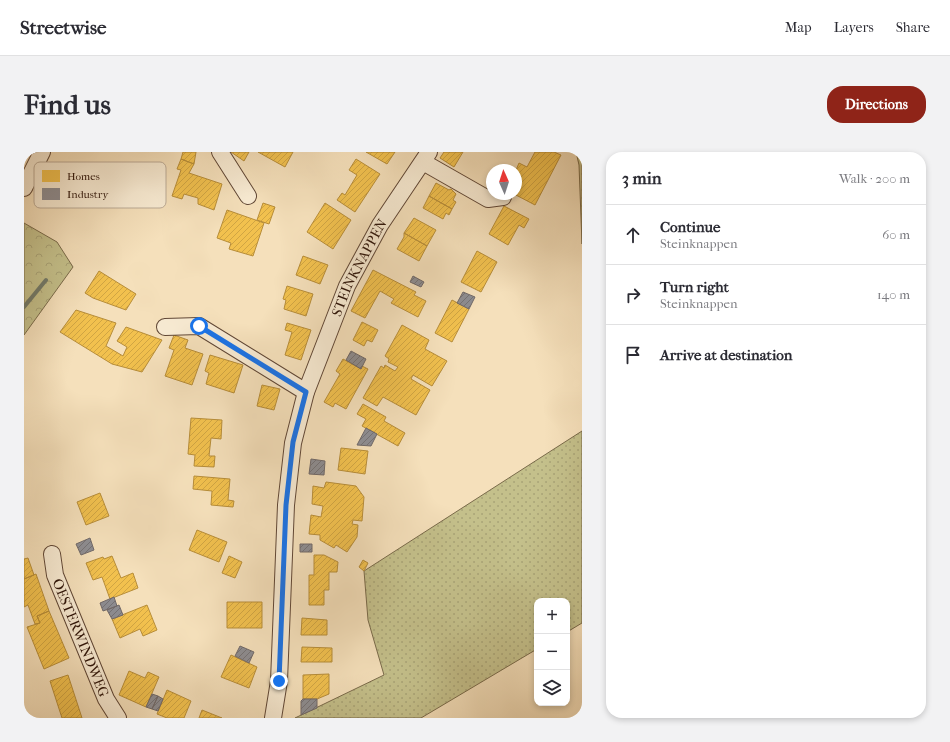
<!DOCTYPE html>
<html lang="en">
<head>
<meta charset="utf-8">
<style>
	body { margin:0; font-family:"IM FELL French Canon",serif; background:#f2f2f3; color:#2b2b33 }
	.controls { position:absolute; right:12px; bottom:12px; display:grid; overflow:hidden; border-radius:8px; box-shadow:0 2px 6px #0003 }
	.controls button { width:36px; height:36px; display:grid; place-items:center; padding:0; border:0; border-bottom:1px solid #e1e1e2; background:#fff; color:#2b2b33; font:20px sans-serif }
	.compass { position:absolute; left:462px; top:12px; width:36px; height:36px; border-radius:50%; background:#fff; box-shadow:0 2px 6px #0003; rotate:357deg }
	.stop { position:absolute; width:12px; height:12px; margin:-9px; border:3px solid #1a73e8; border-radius:50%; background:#fff }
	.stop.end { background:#1a73e8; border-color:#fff; box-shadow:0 1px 4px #0008 }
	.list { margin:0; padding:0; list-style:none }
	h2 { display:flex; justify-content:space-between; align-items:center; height:52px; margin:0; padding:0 16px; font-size:17px }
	h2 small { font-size:13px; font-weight:400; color:#7c7c81 }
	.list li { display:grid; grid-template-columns:26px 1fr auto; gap:12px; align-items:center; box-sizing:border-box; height:60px; padding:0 16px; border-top:1px solid #e1e1e2 }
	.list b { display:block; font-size:15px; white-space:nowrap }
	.list p { margin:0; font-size:13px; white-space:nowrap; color:#7c7c81 }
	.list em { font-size:13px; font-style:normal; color:#7c7c81 }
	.icon { flex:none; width:22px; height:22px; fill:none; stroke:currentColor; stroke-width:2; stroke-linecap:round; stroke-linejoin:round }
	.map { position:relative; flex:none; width:558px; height:566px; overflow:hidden; border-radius:16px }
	header { display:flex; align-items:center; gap:24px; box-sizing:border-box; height:56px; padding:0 20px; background:#fff; border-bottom:1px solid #e1e1e2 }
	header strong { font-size:19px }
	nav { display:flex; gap:22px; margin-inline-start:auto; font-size:14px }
	.intro { display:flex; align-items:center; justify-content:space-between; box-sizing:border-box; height:96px; padding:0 24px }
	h1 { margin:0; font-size:28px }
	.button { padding:10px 18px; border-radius:16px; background:#8f2418; color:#fff; font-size:14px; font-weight:700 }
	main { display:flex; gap:24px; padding:0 24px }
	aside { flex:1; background:#fff; border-radius:16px; box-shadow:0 2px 6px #0003 }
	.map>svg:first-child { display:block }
</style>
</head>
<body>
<header>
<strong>Streetwise</strong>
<nav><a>Map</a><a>Layers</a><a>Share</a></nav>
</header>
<div class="intro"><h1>Find us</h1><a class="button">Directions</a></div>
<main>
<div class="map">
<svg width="558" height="566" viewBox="0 0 558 566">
	<defs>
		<pattern id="grass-dots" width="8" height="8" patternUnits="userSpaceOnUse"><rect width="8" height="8" fill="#c4c08b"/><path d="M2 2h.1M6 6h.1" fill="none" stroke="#a9a477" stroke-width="1.8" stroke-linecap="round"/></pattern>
		<pattern id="forest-crowns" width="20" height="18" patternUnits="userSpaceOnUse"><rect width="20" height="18" fill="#c4c08b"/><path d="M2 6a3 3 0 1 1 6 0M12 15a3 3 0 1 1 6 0" fill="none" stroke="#a9a477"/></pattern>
		<pattern id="homes-hatch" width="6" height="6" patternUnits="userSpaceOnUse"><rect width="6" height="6" fill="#f2c14e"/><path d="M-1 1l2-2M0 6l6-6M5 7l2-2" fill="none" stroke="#d0a543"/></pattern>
		<pattern id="industry-hatch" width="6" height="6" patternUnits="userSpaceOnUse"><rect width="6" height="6" fill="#8d8d92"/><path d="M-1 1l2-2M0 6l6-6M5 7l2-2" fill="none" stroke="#747275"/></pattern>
	</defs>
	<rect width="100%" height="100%" fill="#f5e0bb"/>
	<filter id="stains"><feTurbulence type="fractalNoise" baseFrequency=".005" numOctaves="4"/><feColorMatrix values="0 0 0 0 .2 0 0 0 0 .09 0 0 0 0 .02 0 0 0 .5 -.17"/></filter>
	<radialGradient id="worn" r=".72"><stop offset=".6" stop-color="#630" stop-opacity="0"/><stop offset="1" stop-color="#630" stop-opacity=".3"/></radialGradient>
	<path fill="url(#grass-dots)" stroke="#796a4a" d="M552 0H558V92L555 13Z
		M558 279V471L543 480V449H513V497L397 566H271L360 523 344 468 340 419Z"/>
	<path fill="url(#forest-crowns)" stroke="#796a4a" d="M0 71 33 90 49 115 0 183Z"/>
	<path fill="url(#homes-hatch)" stroke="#b78d39" d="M159 0H172L170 12 157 7Z
		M207 0H225L220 9Z
		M234 0H269L261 15Z
		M342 0H371L363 12Z
		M420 0H439L430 15 416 6Z
		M511 0H530L537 3 511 53 490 42H492V37L497 27 492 24V18L495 11 503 15Z
		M157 7 170 12 165 21 198 32 190 58 174 52V46L160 42 158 47 148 44 157 18 153 17Z
		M332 7 356 22 331 60 313 48 318 41 321 43 333 23 325 18Z
		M412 31 425 38 427 37 432 42 429 48 432 50 428 57 405 44Z
		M405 44 428 57 425 63 422 61 419 67 399 56Z
		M239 51 251 55 245 72 233 68Z
		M301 51 327 68 309 97 283 80Z
		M480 54 505 67 500 76 495 73 484 93 465 82Z
		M203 58 240 71 229 104 205 97 207 91 193 86Z
		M390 66 412 78 403 94 380 81Z
		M380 81 403 94 395 109 373 97 380 85Z
		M453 99 473 110 457 140 437 130Z
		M279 104 304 113 296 132 272 123Z
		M349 118 392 140 390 143 402 149 394 165 367 151 370 147 356 139 341 166 327 159Z
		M75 119 112 142 102 158 69 146 61 141Z
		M263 134 289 142 282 164 260 157 262 148 259 147Z
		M428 148 445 157 428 190 411 181Z
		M52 158 92 171 82 194 99 204 103 195 93 189 102 175 138 188 118 220 88 212 36 180Z
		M338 170 354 178 348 190 343 188 340 194 329 188Z
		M263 171 287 178 277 208 261 203 268 180 261 178Z
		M378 173 405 188 401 197 423 209 408 234 389 223 387 227 406 238 392 263 359 245 353 254 339 246 357 214 360 216 361 213 371 219 374 215 364 210 365 207 361 204Z
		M150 183 164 188 161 196 179 202 168 233 141 224 150 198 145 196Z
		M186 203 219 213 210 241 182 232 185 221 181 219Z
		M319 207 337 217 338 214 344 217 322 257 311 251 309 255 300 250 316 222 312 219Z
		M238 233 256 237 250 258 233 254Z
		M339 252 362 265 360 269 381 281 374 294 338 274 342 267 333 262Z
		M167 266 198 268 197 287 187 286 185 304H191L190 315 170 314 171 303 164 302Z
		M317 296 344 299 341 322 314 318Z
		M170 324 206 327 204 348 210 349 209 355 187 353 188 339 169 337Z
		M302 330 332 334 340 345 338 369 329 368 328 372 334 373 333 385 323 400 312 393 310 396 296 388V383L285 382 287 363 297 365 299 354 288 352 289 334 300 336Z
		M76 341 85 364 62 373 53 350Z
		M173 378 203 390 195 410 165 398Z
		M290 403H300L314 410 313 420H305V438H300V453H285V423H290Z
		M88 404 97 426 109 421 114 436 86 447 78 425 69 428 62 411 79 405 80 407Z
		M205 404 218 410 211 426 198 421Z
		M4 406 10 423 0 427V407Z
		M339 408 344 411 340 419 335 415Z
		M12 422 25 459 13 464 16 471 11 472 4 453 0 455V427Z
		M203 450H238V476H203Z
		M123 453 133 478 119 484 116 477 96 486 88 467Z
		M25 459 45 506 20 517 3 475 16 471 13 464Z
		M278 466 303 468V483H277Z
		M278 495 308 496V510H277Z
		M207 503 233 515 225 536 197 525Z
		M105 519 121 526 124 520 135 525 122 555 95 543Z
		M305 522V542L293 547H279V523Z
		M44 523 58 566H38L26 529Z
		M143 538 167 549 160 566H143L133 562Z
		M178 558 198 566H175Z"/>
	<path fill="url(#industry-hatch)" stroke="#706969" d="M389 124 400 130 397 135 386 130Z
		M439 140 451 145 445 157 433 151Z
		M327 199 342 207 337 217 322 208Z
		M342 276 353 282 347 294 333 293Z
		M287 307 301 309 300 323 285 322Z
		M66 386 70 398 57 403 52 392Z
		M276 392H288V400H276Z
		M90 445 93 454 79 459 76 451Z
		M95 453 99 463 88 467 83 458Z
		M216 494 230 500 225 511 211 504Z
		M128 542 134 544 128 557 122 555Z
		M134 544 139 547 134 559 128 557Z
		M279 547H293V556L277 563V549Z"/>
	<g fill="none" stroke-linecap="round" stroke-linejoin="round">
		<path stroke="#717a6a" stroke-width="4" d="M0 155 22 128"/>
		<g stroke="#604736" stroke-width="18">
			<g id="minor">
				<path d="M196 0 224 44"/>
				<path d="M399 10 464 47 479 45 480 42"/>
				<path d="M0 36 18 0"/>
				<path d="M141 175 175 174 282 240"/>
				<path id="s1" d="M28 402 31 423 82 547 94 566"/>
				<path id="s2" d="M249 566 255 529 262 353 269 291 282 240 323 134 356 73 405 0"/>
			</g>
		</g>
		<path stroke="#2e1409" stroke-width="2.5" stroke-dasharray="3 2" stroke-linecap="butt" d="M557 0 558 2"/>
		<use href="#minor" stroke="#f8ebd3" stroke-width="16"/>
	</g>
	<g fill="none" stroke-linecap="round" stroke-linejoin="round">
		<path stroke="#1a73e8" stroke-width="5" d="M175 174 282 240 269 290 262 353 255 529"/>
	</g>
	<g text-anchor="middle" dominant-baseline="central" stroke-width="4" stroke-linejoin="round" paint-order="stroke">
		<g font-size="14" fill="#2e1409" stroke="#f8ebd3">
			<text stroke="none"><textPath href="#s2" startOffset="464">STEINKNAPPEN</textPath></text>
			<text stroke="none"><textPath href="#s1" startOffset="89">OESTERWINDWEG</textPath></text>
		</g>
	</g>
	<rect x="10" y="10" width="132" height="46" rx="6" fill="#f8ebd3" stroke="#bbaa96" stroke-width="1"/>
	<rect x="18" y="18" width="18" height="12" fill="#f2c14e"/>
	<rect x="18" y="36" width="18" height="12" fill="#8d8d92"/>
	<g font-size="11" fill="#2e1409">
		<text x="43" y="28">Homes</text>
		<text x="43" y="46">Industry</text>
	</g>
	<rect width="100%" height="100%" filter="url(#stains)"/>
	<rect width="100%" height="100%" fill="url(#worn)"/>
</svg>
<div class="controls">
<button>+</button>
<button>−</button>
<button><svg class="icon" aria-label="layers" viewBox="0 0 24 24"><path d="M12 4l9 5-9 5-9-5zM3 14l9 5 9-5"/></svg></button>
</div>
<svg class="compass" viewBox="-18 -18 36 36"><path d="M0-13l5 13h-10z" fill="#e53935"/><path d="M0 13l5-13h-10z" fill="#7c7c81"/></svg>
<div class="stop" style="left:175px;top:174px"></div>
<div class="stop end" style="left:255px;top:529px"></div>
</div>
<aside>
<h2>3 min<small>Walk · 200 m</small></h2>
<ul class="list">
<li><svg class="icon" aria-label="ahead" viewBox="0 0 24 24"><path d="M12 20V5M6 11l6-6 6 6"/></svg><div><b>Continue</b><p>Steinknappen</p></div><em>60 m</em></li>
<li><svg class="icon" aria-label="right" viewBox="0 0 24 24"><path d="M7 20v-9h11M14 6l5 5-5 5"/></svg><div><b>Turn right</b><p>Steinknappen</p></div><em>140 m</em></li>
<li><svg class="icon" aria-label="arrive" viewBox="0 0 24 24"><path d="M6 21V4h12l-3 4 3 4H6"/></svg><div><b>Arrive at destination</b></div></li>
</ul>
</aside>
</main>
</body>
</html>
